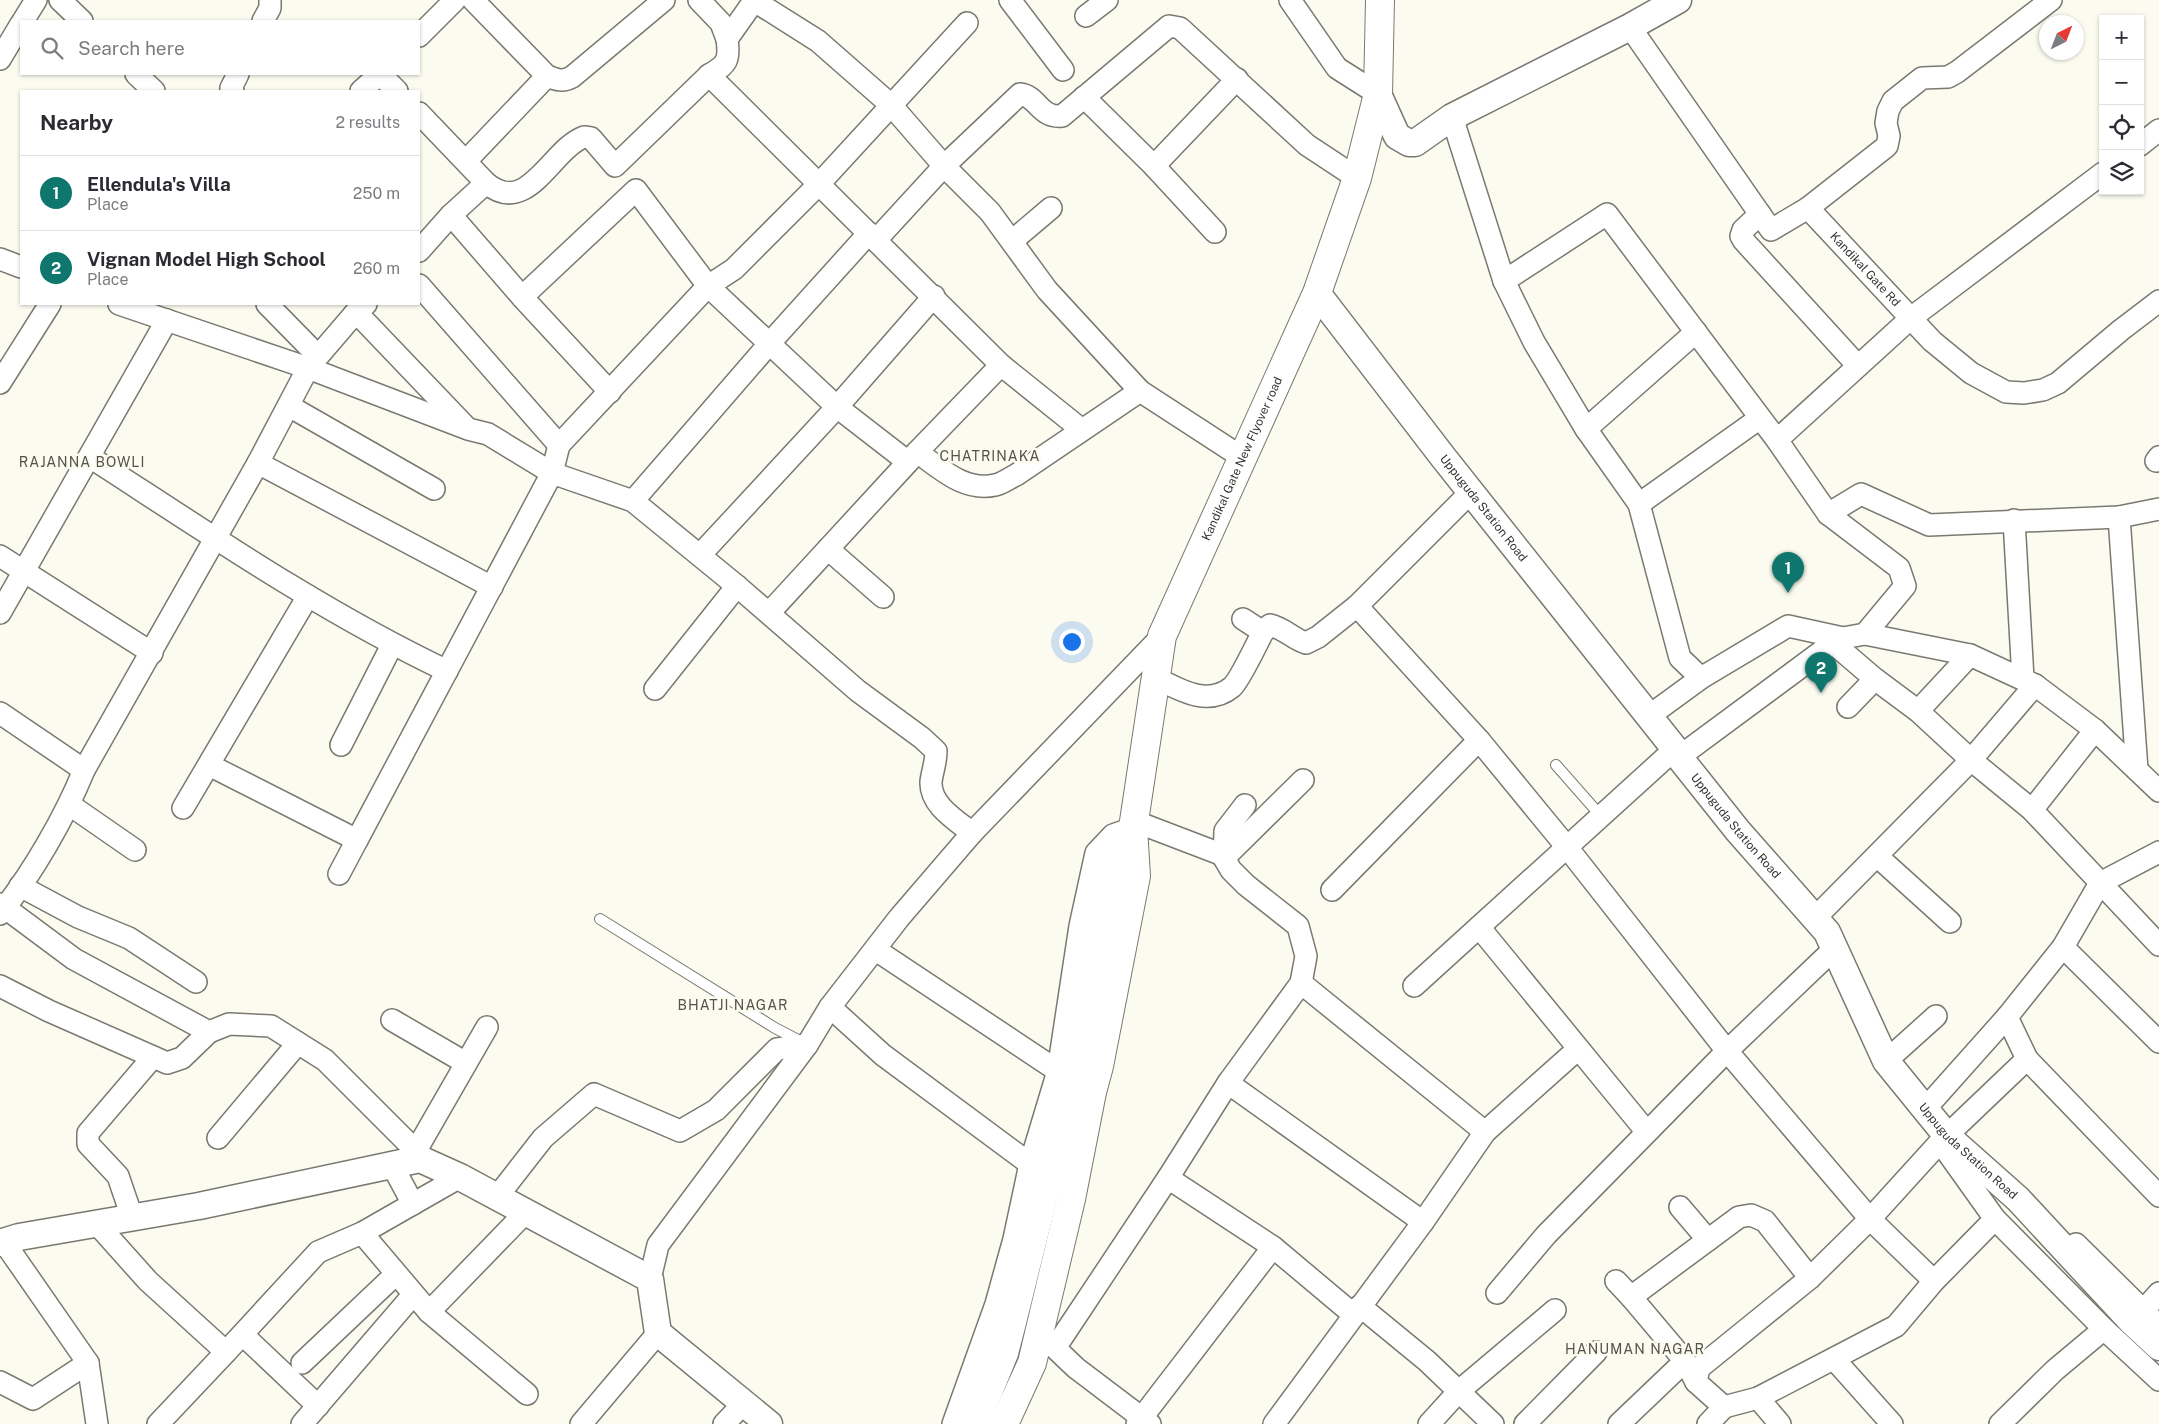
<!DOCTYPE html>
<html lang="en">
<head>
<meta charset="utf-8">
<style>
	body { margin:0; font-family:"Public Sans",sans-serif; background:#f2f2f3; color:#2b2b33 }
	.controls { position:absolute; right:15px; top:15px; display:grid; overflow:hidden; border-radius:0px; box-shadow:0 1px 4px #0004 }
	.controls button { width:45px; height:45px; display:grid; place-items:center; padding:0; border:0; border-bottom:1px solid #e1e1e2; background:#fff; color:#2b2b33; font:25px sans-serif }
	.compass { position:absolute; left:2039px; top:15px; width:45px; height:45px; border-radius:50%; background:#fff; box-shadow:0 1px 4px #0004; rotate:42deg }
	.you { position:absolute; left:1071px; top:641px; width:18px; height:18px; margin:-12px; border:4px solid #fff; border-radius:50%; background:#1a73e8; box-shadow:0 0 0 8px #1a73e833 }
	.badge { display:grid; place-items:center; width:32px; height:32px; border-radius:50%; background:#0f766e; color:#fff; font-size:16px; font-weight:700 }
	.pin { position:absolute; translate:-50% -41px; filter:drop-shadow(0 1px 2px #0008) }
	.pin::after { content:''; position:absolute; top:26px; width:18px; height:15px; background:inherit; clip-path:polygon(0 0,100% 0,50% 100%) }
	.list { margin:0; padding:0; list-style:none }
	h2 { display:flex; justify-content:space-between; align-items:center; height:65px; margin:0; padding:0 20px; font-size:21px }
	h2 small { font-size:16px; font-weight:400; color:#7c7c81 }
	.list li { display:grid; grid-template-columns:32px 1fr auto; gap:15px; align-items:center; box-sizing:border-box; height:75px; padding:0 20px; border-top:1px solid #e1e1e2 }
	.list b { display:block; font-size:19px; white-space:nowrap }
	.list p { margin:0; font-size:16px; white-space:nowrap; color:#7c7c81 }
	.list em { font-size:16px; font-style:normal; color:#7c7c81 }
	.icon { flex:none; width:28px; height:28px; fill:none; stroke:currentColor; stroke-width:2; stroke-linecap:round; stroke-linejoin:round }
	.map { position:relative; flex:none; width:2159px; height:1424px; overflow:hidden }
	.search { position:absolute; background:#fff; box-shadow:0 1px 4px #0004; left:20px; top:20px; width:400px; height:55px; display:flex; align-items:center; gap:12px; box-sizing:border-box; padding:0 18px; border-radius:0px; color:#7c7c81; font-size:19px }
	.panel { position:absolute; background:#fff; box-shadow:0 1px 4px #0004; left:20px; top:90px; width:400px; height:215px; border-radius:0px }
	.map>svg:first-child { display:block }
</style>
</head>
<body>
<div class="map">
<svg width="2159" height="1424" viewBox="0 0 2159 1424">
	<rect width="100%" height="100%" fill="#fcfbf0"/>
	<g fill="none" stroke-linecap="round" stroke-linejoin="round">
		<g stroke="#7a7970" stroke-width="12">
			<path id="service" d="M1556 765 1600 815
				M600 919 775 1028 802 1042"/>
		</g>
		<g stroke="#7a7970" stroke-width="24">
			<g id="minor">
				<path d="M60 0 82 21"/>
				<path d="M473 0 547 76C557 80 563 82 572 77L664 0"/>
				<path d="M699 0 721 23 727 39"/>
				<path d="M753 0 818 41 891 105 944 166 990 212 1047 290 1140 391 1243 458"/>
				<path d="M1010 0 1063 70"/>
				<path d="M1290 0 1337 68 1378 94"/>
				<path d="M1086 16 1107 0"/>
				<path d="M23 21 36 0"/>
				<path d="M263 21 270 8V0"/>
				<path id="s1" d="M1630 27 1771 230 1808 208 1932 341 1971 373 2006 392 2024 393 2043 390 2058 383 2121 330 2159 301"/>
				<path d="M419 36 455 0"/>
				<path d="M0 59 21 24"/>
				<path d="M136 74 154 91"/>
				<path d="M380 74 397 91"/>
				<path d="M709 75C727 65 730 60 727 39L754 1"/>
				<path d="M233 91 231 88 238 74"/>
				<path d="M361 91 380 74"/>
				<path d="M1084 97 1154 166 1215 232"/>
				<path d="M419 113 486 183C528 218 551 149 584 137L591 138 615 166 709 75 1001 365 1082 430"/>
				<path d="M1452 117 1504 281 1534 342 1586 429 1639 504 1680 658 1701 678"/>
				<path d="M2140 145 2159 130"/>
				<path d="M466 161 547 76"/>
				<path d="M1154 166 1237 79"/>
				<path d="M1808 208 1887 146 1889 136 1886 123 1888 111 1893 101 1922 78 1948 77 1957 72 2051 0"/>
				<path d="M1760 214 1743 230 1741 236 1744 241 1858 366"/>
				<path d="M451 215 522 297 610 392"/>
				<path d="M876 240 944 166 1020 94C1038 96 1039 118 1062 116L1169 26 1180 28 1307 145 1357 178"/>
				<path d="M1012 241 1051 208"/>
				<path d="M419 251 451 215 486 183"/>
				<path d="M0 259 21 267"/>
				<path d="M1504 281 1607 214 1777 440 1828 514 1899 568 1905 586 1865 634 1843 638 1833 643"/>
				<path d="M419 285 559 445 552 473 633 501 737 586 858 691 922 738 936 751C936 763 932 772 931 782 930 805 956 820 972 833L1162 636"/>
				<path d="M522 297 636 190 708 286 837 407 908 462 917 452C940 468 964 492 995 485 1002 484 1009 478 1016 475L1140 391"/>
				<path d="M119 304 308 368 468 429 488 434 552 473 357 840"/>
				<path d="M267 304 317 355"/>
				<path d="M356 312 465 426"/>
				<path d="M0 383 50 304"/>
				<path d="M289 406 434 489"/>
				<path d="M1586 429 1696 332"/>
				<path d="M1777 440 1911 318 2103 173"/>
				<path d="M559 445 708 286 734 269 819 184 967 23"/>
				<path d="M917 452 1001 365"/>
				<path d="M90 457C206 532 321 611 447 671"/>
				<path d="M2156 461 2159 457"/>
				<path d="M258 463 492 587"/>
				<path d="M1471 492 1357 606 1479 740 1566 846 1727 1051 1834 949"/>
				<path d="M633 501 769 344 869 233"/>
				<path d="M1639 504 1760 418"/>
				<path d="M1828 514 1861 494 1929 525 2119 517 2159 509"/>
				<path d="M2119 517 2137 770"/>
				<path d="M2014 520 2023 679"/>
				<path d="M828 549 883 597"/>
				<path d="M700 555 837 407 934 296"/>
				<path d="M0 556 152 653"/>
				<path d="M0 613 167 320"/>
				<path d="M769 613 908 462"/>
				<path d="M1243 619 1263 632"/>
				<path d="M1865 634 1970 655 2035 685 2095 730 2159 791"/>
				<path d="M1156 678C1180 690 1208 707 1232 687 1240 680 1257 643 1263 632L1270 625C1284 628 1293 639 1306 643L1318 637 1357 606"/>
				<path d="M655 689 737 586"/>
				<path d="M1848 707 1875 679"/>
				<path d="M1918 711 1970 655"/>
				<path d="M0 713 84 770"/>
				<path d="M1649 716 1701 678 1788 626 1843 638"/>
				<path d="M341 745 392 645"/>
				<path d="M1679 757 1833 643 1875 679 1918 711 1971 760 2032 810 2159 945"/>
				<path d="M209 765 357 840 339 874"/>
				<path d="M70 805 135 850"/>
				<path d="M1245 805 1225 831 1224 858 1231 870 1246 885 1298 926 1306 956 1301 983"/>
				<path d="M183 808 308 596"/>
				<path d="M2032 810 2095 730"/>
				<path d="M1134 821 1223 855"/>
				<path d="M1877 856 1950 922"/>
				<path d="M1224 858 1303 780"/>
				<path d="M20 886 78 917 129 938 196 982"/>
				<path d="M1332 890 1479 740"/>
				<path d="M0 904 74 959 209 1032 229 1024 271 1026 325 1060 416 1151"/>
				<path d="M0 914C32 874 65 817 84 770L258 463 308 368 356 312 366 304"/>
				<path d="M1815 918 1971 760 2035 685"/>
				<path d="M1479 927 1646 1131"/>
				<path d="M2063 947 2159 1042"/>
				<path d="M876 950 1058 1071"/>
				<path d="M0 986 49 1011 167 1063 182 1058 209 1032"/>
				<path d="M1414 986 1675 749"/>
				<path d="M830 1007 883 1055 1030 1164"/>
				<path d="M392 1020 466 1063"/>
				<path d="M2027 1059 2159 1196"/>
				<path d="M1886 1061 1936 1016"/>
				<path d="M1228 1083 1301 983 1485 1132"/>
				<path d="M1925 1109 2007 1017"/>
				<path d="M218 1138 298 1043"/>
				<path d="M1940 1142 1995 1219 2104 1329 2159 1380"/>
				<path d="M410 1161 487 1027"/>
				<path d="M392 1165 413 1204"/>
				<path d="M1168 1178 1228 1083 1423 1222"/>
				<path d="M497 1197 543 1138 594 1094 680 1131 716 1110 777 1049 807 1045"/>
				<path d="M1680 1207 1708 1240"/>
				<path d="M132 1217 118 1176 88 1144V1133L153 1057"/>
				<path d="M97 1224 148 1281 226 1352"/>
				<path d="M362 1233 429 1312 527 1394"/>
				<path d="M4 1242 88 1363 97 1424"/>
				<path d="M2076 1244 2159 1326"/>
				<path d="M650 1279 658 1245 807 1045 830 1007 899 918 972 833"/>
				<path d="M1616 1281 1631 1297"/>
				<path d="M1934 1281 1896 1326 1758 1398 1724 1407 1696 1382 1699 1368 1810 1278 1870 1219 1934 1281 1995 1219"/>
				<path d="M1497 1293 1546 1235 1727 1051 1870 1219 1940 1142 2027 1059 2007 1017 2063 947 2100 883 2159 852"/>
				<path d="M1360 1306 1427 1361 1493 1424"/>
				<path d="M2143 1311 2159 1293"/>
				<path d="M429 1312 526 1212"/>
				<path d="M243 1335 318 1406"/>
				<path d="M1834 1359 1892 1424"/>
				<path d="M302 1363 396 1274"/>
				<path d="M0 1382 33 1399 88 1363"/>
				<path d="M1696 1382 1685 1361 1631 1297 1739 1217 1751 1215 1765 1221 1810 1278"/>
				<path d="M1758 1398 1780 1424"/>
				<path d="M158 1424 226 1352 318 1252 362 1233 460 1177"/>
				<path d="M302 1424 413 1295"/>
				<path d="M581 1424 658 1333"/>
				<path d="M724 1424 745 1402"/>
				<path d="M953 1424 996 1304 1014 1239 1030 1164 1058 1071 1080 926 1096 853 1113 835 1133 828"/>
				<path d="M1137 1424 1273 1247 1354 1315"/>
				<path d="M1150 1424 1076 1368 1055 1348 1168 1178 1273 1247"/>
				<path d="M1274 1424 1423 1222 1485 1132 1578 1049"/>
				<path d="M1429 1424 1459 1391 1555 1310"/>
				<path d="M1525 1424 1596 1352"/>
				<path d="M1619 1424 1685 1361"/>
				<path d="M1708 1424 1724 1407"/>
				<path d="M2000 1424 2055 1370 2104 1329"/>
			</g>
		</g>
		<g stroke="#7a7970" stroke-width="29">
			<g id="tertiary">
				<path d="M1378 94 1397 136 1409 143H1415L1452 117 1630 27 1678 0"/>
				<path id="s2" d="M1317 293 1443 457 1675 749 1679 757 1738 831 1827 932 1886 1061 1947 1136 2018 1199 2132 1322 2159 1347"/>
				<path d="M0 1243 19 1237 199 1206 420 1159 460 1177 650 1279 658 1333 769 1424"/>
			</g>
		</g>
		<g stroke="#7a7970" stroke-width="30">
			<g id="secondary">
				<path d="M975 1424 1004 1353 1011 1326 1072 1081 1074 1063 1111 871 1132 829"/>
				<path id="s3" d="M1004 1424 1032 1363 1071 1199 1092 1092 1099 1066 1136 876 1133 828 1162 636 1317 293 1357 178 1378 94 1380 0"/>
			</g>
		</g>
		<use href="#service" stroke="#fff" stroke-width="10"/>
		<use href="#minor" stroke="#fff" stroke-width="21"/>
		<use href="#tertiary" stroke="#fff" stroke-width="26"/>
		<use href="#secondary" stroke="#fff" stroke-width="28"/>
	</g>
	<g text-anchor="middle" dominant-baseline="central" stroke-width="5" stroke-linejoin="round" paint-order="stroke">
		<g font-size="12" fill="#363631" stroke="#fcfbf0">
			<text stroke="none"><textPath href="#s1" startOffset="374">Kandikal Gate Rd</textPath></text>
			<text stroke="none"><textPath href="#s3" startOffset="1002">Kandikal Gate New Flyover road</textPath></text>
			<text stroke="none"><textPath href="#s2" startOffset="272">Uppuguda Station Road</textPath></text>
			<text stroke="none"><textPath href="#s2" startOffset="678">Uppuguda Station Road</textPath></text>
			<text stroke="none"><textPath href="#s2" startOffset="1082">Uppuguda Station Road</textPath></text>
		</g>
		<g font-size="14" letter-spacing="1" fill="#54534a" stroke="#fcfbf0">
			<text x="990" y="456">CHATRINAKA</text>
			<text x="82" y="462">RAJANNA BOWLI</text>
			<text x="733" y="1005">BHATJI NAGAR</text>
			<text x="1635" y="1349">HANUMAN NAGAR</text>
		</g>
	</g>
</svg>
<div class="controls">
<button>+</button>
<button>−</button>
<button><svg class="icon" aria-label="locate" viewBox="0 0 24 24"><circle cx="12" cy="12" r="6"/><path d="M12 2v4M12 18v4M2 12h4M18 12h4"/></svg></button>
<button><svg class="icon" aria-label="layers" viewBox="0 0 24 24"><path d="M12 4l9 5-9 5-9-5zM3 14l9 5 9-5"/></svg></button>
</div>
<svg class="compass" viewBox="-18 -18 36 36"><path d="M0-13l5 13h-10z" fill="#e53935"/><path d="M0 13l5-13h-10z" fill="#7c7c81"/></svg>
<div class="you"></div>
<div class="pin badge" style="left:1788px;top:593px">1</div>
<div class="pin badge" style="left:1821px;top:693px">2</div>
<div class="search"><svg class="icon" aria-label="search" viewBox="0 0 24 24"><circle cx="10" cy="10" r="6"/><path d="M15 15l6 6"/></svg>Search here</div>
<section class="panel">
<h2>Nearby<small>2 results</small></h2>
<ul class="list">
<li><span class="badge">1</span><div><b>Ellendula's Villa</b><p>Place</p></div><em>250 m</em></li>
<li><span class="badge">2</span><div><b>Vignan Model High School</b><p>Place</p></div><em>260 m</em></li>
</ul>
</section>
</div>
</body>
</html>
